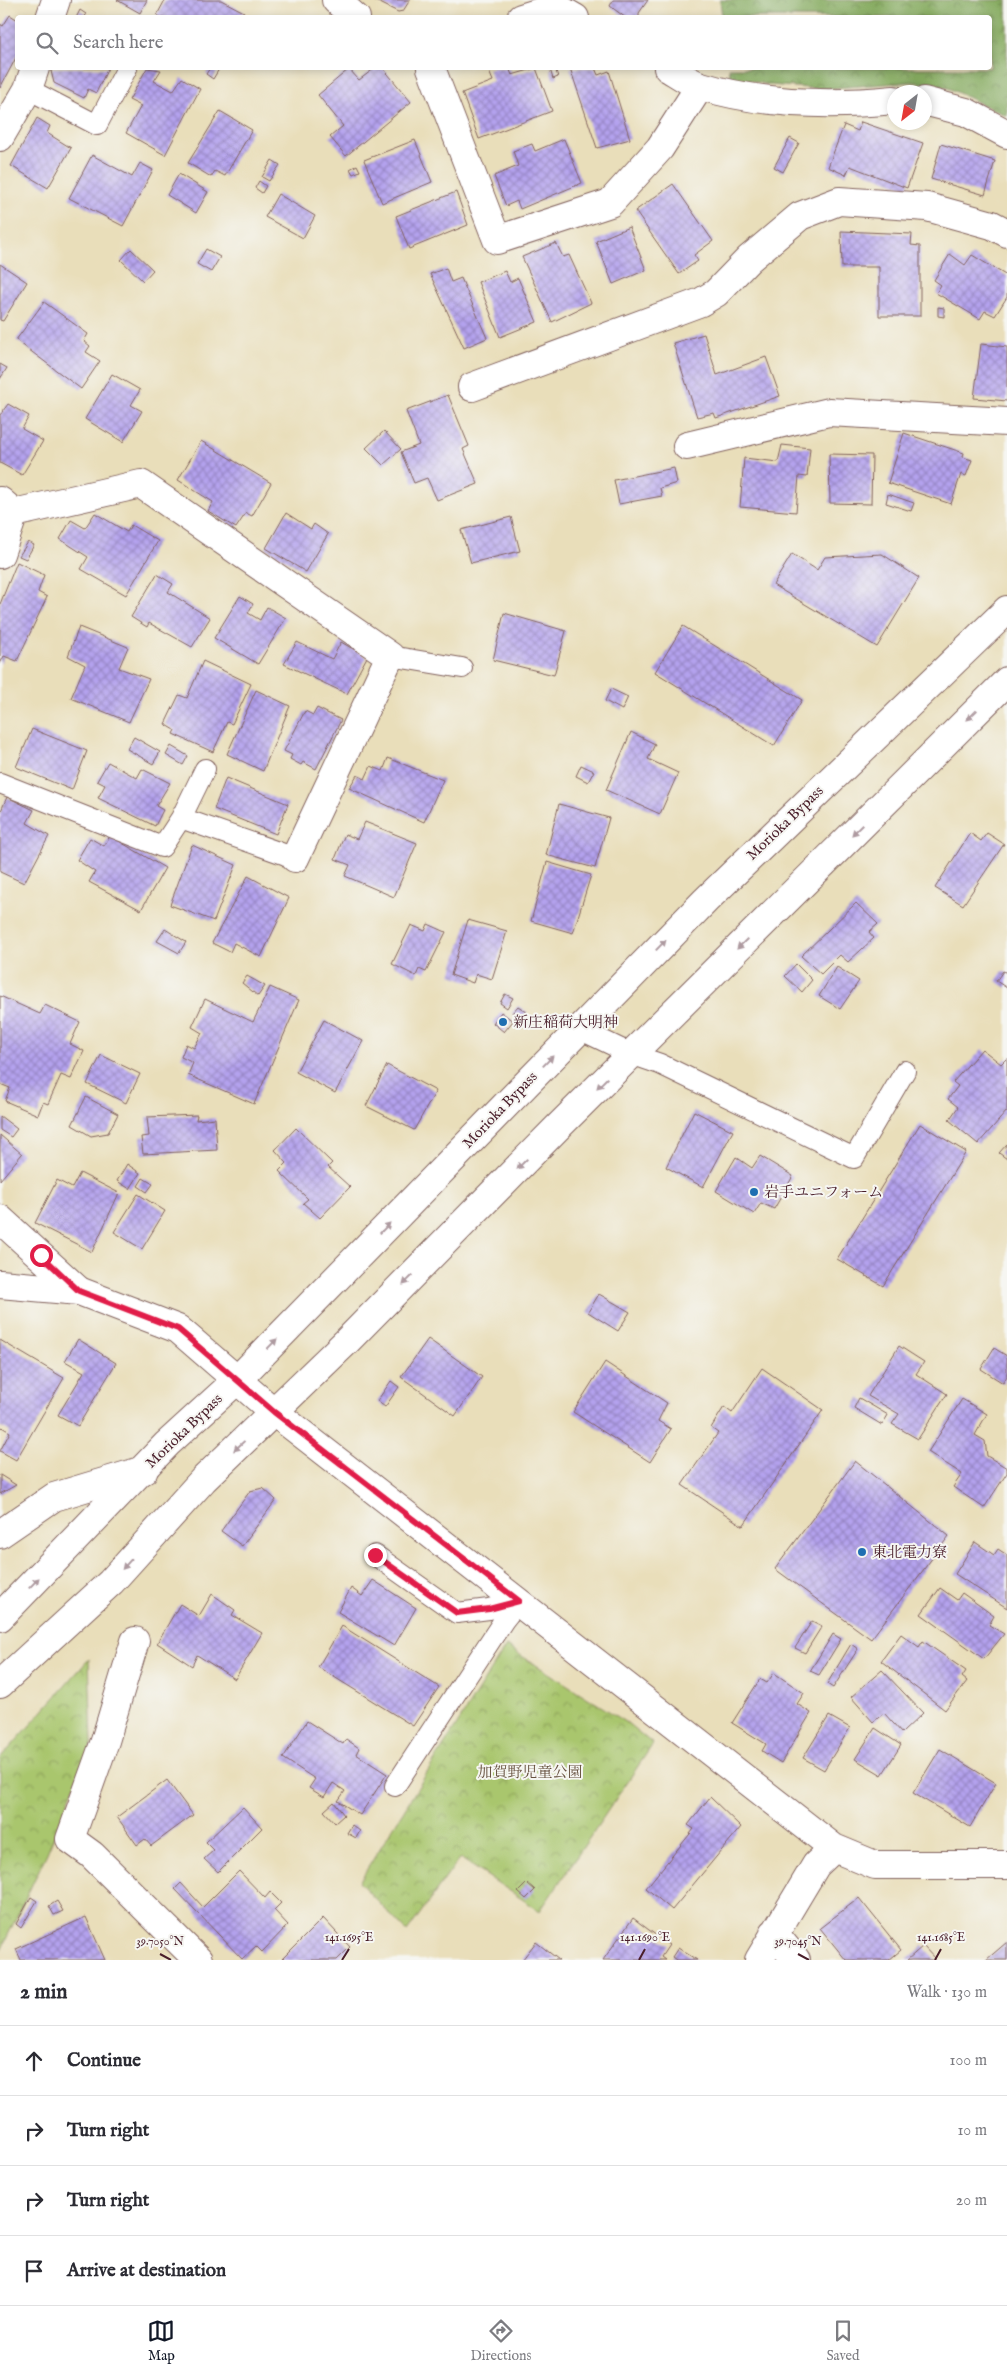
<!DOCTYPE html>
<html lang="en">
<head>
<meta charset="utf-8">
<style>
	body { margin:0; font-family:"IM FELL English","Noto Serif JP",serif; background:#f2f2f3; color:#2b2b33 }
	.compass { position:absolute; left:887px; top:85px; width:45px; height:45px; border-radius:50%; background:#fff; box-shadow:0 2px 8px #0003; rotate:211deg }
	.stop { position:absolute; width:15px; height:15px; margin:-11px; border:4px solid #e11d48; border-radius:50%; background:#fff }
	.stop.end { background:#e11d48; border-color:#fff; box-shadow:0 1px 5px #0008 }
	.list { margin:0; padding:0; list-style:none }
	h2 { display:flex; justify-content:space-between; align-items:center; height:65px; margin:0; padding:0 20px; font-size:21px }
	h2 small { font-size:16px; font-weight:400; color:#7c7c81 }
	.list li { display:grid; grid-template-columns:32px 1fr auto; gap:15px; align-items:center; box-sizing:border-box; height:70px; padding:0 20px; border-top:1px solid #e1e1e2 }
	.list b { display:block; font-size:19px; white-space:nowrap }
	.list em { font-size:16px; font-style:normal; color:#7c7c81 }
	.icon { flex:none; width:28px; height:28px; fill:none; stroke:currentColor; stroke-width:2; stroke-linecap:round; stroke-linejoin:round }
	.map { position:relative; flex:none; width:1007px; height:1960px; overflow:hidden }
	.search { position:absolute; background:#fff; box-shadow:0 2px 8px #0003; left:15px; right:15px; top:15px; height:55px; display:flex; align-items:center; gap:12px; box-sizing:border-box; padding:0 18px; border-radius:5px; color:#7c7c81; font-size:19px }
	.sheet { height:345px; background:#fff }
	nav { display:flex; justify-content:space-around; align-items:center; box-sizing:border-box; height:70px; border-top:1px solid #e1e1e2; background:#fff; font-size:14px; color:#7c7c81 }
	nav a { display:grid; justify-items:center; gap:2px }
	nav .on { color:#111827 }
	.map>svg:first-child { display:block }
</style>
</head>
<body>
<div class="map">
<svg width="1007" height="1960" viewBox="0 0 1007 1960">
	<defs>
		<pattern id="forest-crowns" width="20" height="18" patternUnits="userSpaceOnUse" patternTransform="scale(1.25)"><rect width="20" height="18" fill="#86ab60"/><path d="M2 6a3 3 0 1 1 6 0M12 15a3 3 0 1 1 6 0" fill="none" stroke="#708b4f"/></pattern>
		<pattern id="park-crowns" width="20" height="18" patternUnits="userSpaceOnUse" patternTransform="scale(1.25)"><rect width="20" height="18" fill="#a9c66d"/><path d="M2 6a3 3 0 1 1 6 0M12 15a3 3 0 1 1 6 0" fill="none" stroke="#8ca05a"/></pattern>
		<pattern id="building-cross-hatch" width="8" height="8" patternUnits="userSpaceOnUse" patternTransform="scale(1.25)"><rect width="8" height="8" fill="#b4a2ee"/><path d="M0 0l8 8M0 8l8-8" fill="none" stroke="#9483c1"/></pattern>
	</defs>
	<rect width="100%" height="100%" fill="#f6f6f2"/>
	<filter id="ink" filterUnits="userSpaceOnUse"><feTurbulence type="fractalNoise" baseFrequency=".02" numOctaves="2"/><feDisplacementMap in="SourceGraphic" scale="10" xChannelSelector="R" yChannelSelector="G"/><feConvolveMatrix kernelMatrix="1 2 1 2 8 2 1 2 1" color-interpolation-filters="sRGB"/></filter>
	<filter id="wash" filterUnits="userSpaceOnUse"><feTurbulence type="fractalNoise" baseFrequency=".0096" numOctaves="4" result="noise"/><feDisplacementMap in="SourceGraphic" scale="20" xChannelSelector="R" yChannelSelector="G"/><feGaussianBlur stdDeviation="1.12" result="paint"/><feColorMatrix in="noise" values="0 0 0 0 0 0 0 0 0 0 0 0 0 0 0 0 0 1.4 0 .05"/><feComposite in="paint" operator="in"/></filter>
	<g filter="url(#wash)">
		<rect width="100%" height="100%" fill="#e9deba"/>
		<path fill="url(#forest-crowns)" stroke="#686546" d="M720 0H1007V116L948 88 912 82 821 89 769 85 730 76 729 68H990V18L722 17Z"/>
		<path fill="url(#park-crowns)" stroke="#7a724c" d="M506 1646 626 1722 653 1744 540 1911 460 1858 407 1932 359 1882Z
			M89 1659 92 1743 47 1853 0 1952V1759Z"/>
		<g id="blocks">
			<path fill="url(#building-cross-hatch)" d="M117 0H147L140 13Z
				M165 0H221L244 12 241 18H162L157 15Z
				M374 0H410L403 11 398 12Z
				M613 0H648L639 13V18H626L610 6Z
				M80 10 86 14 85 18H76Z
				M10 15 18 20V54L0 88V24L3 26Z
				M53 68H108L96 93 88 89 84 98 54 83 51 71Z
				M147 68 161 70 154 81 173 91 182 78 200 89 165 155 126 133 141 106 129 100Z
				M210 68 219 69 213 79 206 74Z
				M375 68H383L411 102 346 156 330 137 343 126 318 95 349 69 359 80Z
				M492 68H509L512 75 536 68 552 111 479 139 462 93 493 81 488 69Z
				M555 68 558 77 553 79 550 69Z
				M570 68H595L598 75 609 71 630 139 597 148Z
				M220 111 252 130 225 176 215 171 211 177 188 163Z
				M37 118 50 126 47 133 71 148 48 188 11 166Z
				M861 122 923 143 907 188 850 166 846 175 828 167 844 125 858 131Z
				M790 138 799 143 783 172 774 167Z
				M564 139 582 183 520 209 517 201 506 206 494 176 518 166 513 151 532 144 535 151Z
				M415 140 432 182 382 203 364 160Z
				M941 144 995 161 985 195 931 179Z
				M92 155 132 177 140 163 153 170 123 226 69 198Z
				M272 160 280 165 269 181 262 177Z
				M357 165 360 171 353 174 350 169Z
				M179 174 208 192 196 213 167 195Z
				M259 181 266 186 262 193 255 188Z
				M673 184 713 241 694 255 698 261 679 274 635 211Z
				M456 192 468 225 409 249 396 216Z
				M278 194 315 216 303 238 265 217Z
				M629 227 646 270 613 284 596 241Z
				M841 231 912 234 911 245 920 246V316H879V267H842Z
				M556 243 563 257 569 255 591 303 552 322 522 257Z
				M131 249 153 270 143 281 121 260Z
				M206 249 220 257 211 272 197 264Z
				M950 254 965 265 972 255 1007 276V297L995 316 985 311 980 319 936 293 941 285 934 280Z
				M0 264 27 282 3 321 0 320Z
				M446 268 451 282 461 278 487 338 464 348 430 274Z
				M505 271 510 282 518 278 537 322 500 337 478 282Z
				M44 302 88 334 84 341 90 346 86 352 100 361 81 389 16 340Z
				M938 307 944 308V317L938 316Z
				M704 334 717 375 766 357 780 396 716 418 714 413 697 417 673 343Z
				M981 344 1007 347V401L974 398Z
				M0 364 7 368 0 379Z
				M112 374 140 390 131 405 142 411 123 442 85 419Z
				M448 395 469 446 463 449 478 484 437 500 427 478 414 483 401 452 419 445 406 411Z
				M8 404 29 416 22 429 43 441 22 475 0 463V415Z
				M384 431 401 449 383 465 366 448Z
				M904 433 964 453 963 457 972 460 966 476 961 474 951 504 888 483Z
				M201 441 271 483 252 516 246 513 236 528 208 511 213 502 178 480Z
				M782 445 810 448 807 477 799 476 796 512 740 507 744 458 778 462Z
				M829 454 872 455 871 504 830 503Z
				M674 468 677 483 660 488 662 496 619 504 614 480Z
				M888 494 914 503 911 511 886 503Z
				M95 513 127 532 131 525 158 541 126 595 81 569 88 557 60 539 71 520 85 528Z
				M286 513 311 529 314 524 328 534 306 572 266 548Z
				M511 517 520 551 471 563 461 530Z
				M28 542 34 545 26 559 19 556Z
				M792 554 817 570 825 557 882 554 919 578 877 647 773 585Z
				M17 562 44 575 38 592 47 597 17 661 4 656 0 664V604Z
				M157 574 173 584 168 592 210 618 192 647 149 623 147 627 131 617Z
				M240 596 253 604 248 613 260 620 267 607 286 618 258 664 214 638Z
				M504 613 566 631 554 675 493 660Z
				M683 626 802 700 774 746 655 672Z
				M79 627 128 647 119 668 149 679 129 722 71 698 85 665 68 656Z
				M297 642 332 659 341 642 367 657 347 694 284 664Z
				M203 661 251 684 232 724 227 722 213 752 173 734 175 730 165 724 179 695 187 698Z
				M611 689 628 697 622 710 605 701Z
				M256 690 290 706 263 771 227 754Z
				M317 708 341 720 316 769 303 762 301 765 290 759 292 755 284 751 305 711 313 715Z
				M32 729 87 751 72 790 16 767Z
				M631 732 655 744 648 759 678 773 660 814 606 790Z
				M134 737 160 752 153 764 127 749Z
				M171 746 188 756 183 765 166 755Z
				M388 758 443 780 424 822 349 788 357 775 365 779 371 766 383 771Z
				M108 762 137 778 142 769 170 783 156 806 163 810 155 826 98 798 105 785 97 781Z
				M581 765 594 771 588 782 576 776Z
				M226 778 288 804 276 834 214 809Z
				M7 797 34 810 27 823 49 836 24 883 0 872V813Z
				M559 804 609 818 595 868 546 855Z
				M365 822 417 843 394 897 345 876 350 865 335 859 345 834 357 839Z
				M970 833 981 841 987 833 1004 844 963 905 935 888Z
				M110 836 165 868 141 910 89 882 95 872 77 860 90 838 104 846Z
				M192 845 236 865 214 921 170 905Z
				M547 862 591 875 573 933 531 921Z
				M248 876 289 898 261 957 234 943 230 952 212 943Z
				M856 903 878 924 869 932 874 938 848 962 840 955 821 974 801 956Z
				M468 920 507 931 492 979 476 974 473 983 451 975Z
				M428 924 446 932 426 972 419 969 416 976 392 964 411 925 425 931Z
				M165 929 186 942 179 953 157 941Z
				M796 964 812 980 802 992 785 976Z
				M837 967 859 981 840 1009 819 996Z
				M1003 971 1007 973V988L996 981Z
				M247 976 265 986 258 996 242 983Z
				M270 987 299 1000 254 1104 188 1075 193 1063 181 1057 186 1044 194 1048 202 1033 192 1027 205 999 253 1022Z
				M505 994 513 998 507 1008 500 1003Z
				M0 996 40 1014 45 1005 80 1022 70 1044 84 1051 71 1079 61 1075 48 1104 43 1102 38 1115 5 1101 10 1088 0 1084Z
				M518 1006 527 1012 522 1020 512 1013Z
				M501 1012 513 1021 504 1032 493 1023Z
				M324 1020 363 1041 335 1093 296 1072Z
				M982 1049 1001 1064 1007 1058V1111L978 1144 949 1120 958 1107 948 1099 958 1086 953 1082Z
				M101 1055 140 1074 126 1103 87 1084Z
				M387 1065 436 1091 414 1130 366 1106Z
				M86 1097 118 1114 108 1133 91 1136 72 1125Z
				M694 1111 733 1131 703 1187 666 1167Z
				M197 1115 196 1120 215 1118 217 1150 143 1154 141 1137 149 1136 147 1117Z
				M0 1116 17 1129 11 1137 0 1130Z
				M920 1124 966 1152 883 1286 837 1259Z
				M296 1128 332 1163 328 1167 350 1187 320 1218 303 1203 308 1199 279 1171 287 1163 275 1150Z
				M0 1135 22 1154 0 1180Z
				M1007 1144V1159L999 1153Z
				M760 1156 793 1176 774 1209 761 1203 754 1214 716 1191 736 1157 752 1168Z
				M127 1164 140 1173 130 1189 117 1181Z
				M80 1173 119 1193 92 1252 35 1223 57 1180 72 1188Z
				M143 1178 153 1184 147 1192 138 1186Z
				M138 1194 165 1211 142 1249 114 1232Z
				M599 1294 630 1312 618 1331 588 1312Z
				M78 1339 116 1363 78 1426 58 1415 84 1372 65 1361Z
				M428 1339 482 1377 455 1416 401 1377Z
				M0 1340 64 1378 16 1460 0 1451 10 1432 0 1426Z
				M899 1346 924 1362 916 1374 947 1394 918 1439 892 1424 899 1414 868 1396Z
				M994 1348 1007 1356V1376L1003 1383 981 1369Z
				M605 1362 667 1403 658 1421 671 1429 650 1462 573 1412Z
				M762 1368 823 1410 743 1526 682 1485 718 1433 711 1428 724 1407 732 1413Z
				M391 1381 399 1387 385 1407 377 1401Z
				M859 1398 888 1415 882 1425 854 1408Z
				M962 1399 987 1414 975 1435 985 1441 987 1456 1007 1468V1473L984 1508 953 1487 962 1474 928 1452Z
				M855 1461 949 1536 871 1639 775 1569Z
				M0 1475 16 1485 0 1494Z
				M263 1488 276 1500 242 1546 221 1531 250 1491Z
				M975 1542 994 1555 998 1549 1007 1555V1608L955 1574Z
				M373 1580 416 1608 394 1646 338 1612 351 1588 362 1596Z
				M940 1588 957 1600 962 1593 994 1616 989 1625 1004 1634 984 1659 921 1614Z
				M212 1594 235 1610 232 1615 262 1633 235 1679 197 1655 192 1666 157 1643 180 1604 199 1616Z
				M812 1621 822 1626 805 1653 795 1648Z
				M342 1626 439 1687 413 1726 318 1667Z
				M833 1634 841 1639 819 1675 810 1671Z
				M901 1634 919 1647 923 1641 966 1671 962 1677 967 1681 945 1710 881 1661Z
				M851 1644 858 1649 833 1688 827 1684Z
				M882 1670 923 1713 902 1733 884 1713 873 1722 851 1697Z
				M774 1673 804 1693 797 1704 811 1713 781 1763 762 1751 766 1744 732 1723 760 1679 767 1683Z
				M829 1716 850 1728 824 1770 803 1758Z
				M307 1721 343 1744 346 1739 359 1748 356 1754 387 1774 360 1815 338 1801 345 1791 333 1783 324 1797 309 1788 315 1779 283 1758Z
				M875 1728 901 1745 882 1775 855 1759Z
				M940 1749 996 1783 970 1827 913 1793Z
				M167 1780 193 1815 151 1846 145 1839 137 1845 117 1817Z
				M710 1797 741 1827 672 1910 646 1888 694 1829 688 1825Z
				M334 1802 344 1815 335 1823 324 1811Z
				M243 1807 262 1828 218 1872 204 1859 214 1850 206 1842Z
				M352 1825 360 1831 356 1838 347 1833Z
				M239 1871 265 1898 270 1892 281 1903 274 1910 288 1925 262 1952 256 1946 242 1959 175 1889 181 1883 203 1907Z
				M527 1883 535 1890 526 1899 518 1892Z
				M31 1897 37 1901 21 1928 16 1924Z
				M859 1898 901 1950 889 1960H846L820 1928Z
				M57 1901 63 1911 54 1915 49 1906Z
				M86 1917 105 1960H21L16 1949Z
				M323 1918 350 1947 337 1960H281Z
				M633 1918 669 1945 661 1957 665 1960H603Z
				M536 1942 559 1960H522Z
				M1007 1942V1960H986Z
				M923 1946 936 1960H907Z
				M678 1948 697 1960H676L672 1957Z"/>
		</g>
	</g>
	<g filter="url(#ink)">
		<use href="#blocks" fill-opacity="0" stroke="#82625d" stroke-width="1"/>
		<g fill="none" stroke-linecap="round" stroke-linejoin="round">
			<g stroke="#82625d" stroke-width="22">
				<path id="service" d="M28 89 97 125 127 68
					M390 656 462 668
					M0 783 162 847 181 818 295 858
					M181 818 205 769
					M579 1029 631 1054 660 1064 854 1158 905 1071
					M375 1555 457 1613 489 1609 519 1601
					M395 1786 504 1620 519 1601"/>
			</g>
			<g stroke="#82625d" stroke-width="30">
				<path id="minor" d="M336 0 356 18
					M50 18 56 0
					M521 18 556 7 575 18
					M431 68 497 240 610 203 660 148 700 86
					M668 68C679 74 690 83 701 86 763 105 831 106 894 100
					M924 101 966 112 1007 134
					M0 137 28 89 35 68
					M472 387 701 302 716 293 749 259 800 216 839 201 927 207 992 225 1007 233
					M687 446 829 412 1007 422
					M0 501 14 513 0 554
					M14 513 141 484 390 656 295 858
					M0 1219 79 1291
					M274 1412 834 1848 875 1865H1007
					M0 1534 54 1497 144 1470
					M135 1641 105 1741 70 1839 92 1855 198 1960
					M774 1933 796 1960
					M759 1960 816 1865 834 1848"/>
			</g>
			<g stroke="#82625d" stroke-width="30">
				<path id="tertiary" d="M0 1284 79 1291 178 1329 274 1412"/>
			</g>
			<g stroke="#82625d" stroke-width="30">
				<path id="trunk" d="M0 1617 167 1444 238 1379 706 900 1007 610
					M0 1684 111 1582 203 1480 346 1342 556 1129 1007 681"/>
			</g>
			<use href="#service" stroke="#fff" stroke-width="20"/>
			<use href="#minor" stroke="#fff" stroke-width="28"/>
			<use href="#tertiary" stroke="#fff" stroke-width="28"/>
			<use href="#trunk" stroke="#fff" stroke-width="28"/>
		</g>
		<defs><path id="oneway-solid" d="M-6-.8H1V-3.2L6.5 0L1 3.2V.8H-6Z" transform="scale(1.25)"/></defs>
		<g fill="#ae9aa0">
			<use href="#oneway-solid" transform="translate(972 715) rotate(135)"/>
			<use href="#oneway-solid" transform="translate(857 830) rotate(135)"/>
			<use href="#oneway-solid" transform="translate(742 944) rotate(135)"/>
			<use href="#oneway-solid" transform="translate(661 945) rotate(-46)"/>
			<use href="#oneway-solid" transform="translate(548 1061) rotate(-46)"/>
			<use href="#oneway-solid" transform="translate(602 1083) rotate(135)"/>
			<use href="#oneway-solid" transform="translate(522 1164) rotate(135)"/>
			<use href="#oneway-solid" transform="translate(385 1228) rotate(-46)"/>
			<use href="#oneway-solid" transform="translate(408 1280) rotate(135)"/>
			<use href="#oneway-solid" transform="translate(272 1344) rotate(-46)"/>
			<use href="#oneway-solid" transform="translate(239 1446) rotate(137)"/>
			<use href="#oneway-solid" transform="translate(127 1564) rotate(132)"/>
			<use href="#oneway-solid" transform="translate(34 1583) rotate(-46)"/>
		</g>
	</g>
	<g fill="none" stroke-linecap="round" stroke-linejoin="round" filter="url(#ink)">
		<path stroke="#e11d48" stroke-width="6" d="M41 1255 79 1291 178 1329 274 1412 519 1601 489 1609 457 1613 375 1555"/>
	</g>
	<path fill="none" stroke="#4a1f2b" stroke-width="2" d="M160 1954 171 1960M798 1954 809 1960M342 1960 349 1949M639 1960 645 1949M935 1960 941 1949"/>
	<g fill="#1f6fb2" stroke="#f6f6f2" stroke-width="2">
		<circle cx="503" cy="1022" r="5"/>
		<circle cx="754" cy="1192" r="5"/>
		<circle cx="862" cy="1552" r="5"/>
	</g>
	<g text-anchor="middle" dominant-baseline="central" stroke-width="4" stroke-linejoin="round" paint-order="stroke">
		<g font-size="15" fill="#4a1f2b" stroke="#f6f6f2">
			<text transform="translate(785 823) rotate(-44)">Morioka Bypass</text>
			<text transform="translate(500 1110) rotate(-46)">Morioka Bypass</text>
			<text transform="translate(184 1431) rotate(-44)">Morioka Bypass</text>
		</g>
		<g font-size="15" fill="#4a1f2b" stroke="#f6f6f2" text-anchor="start">
			<text x="513" y="1022">新庄稲荷大明神</text>
			<text x="764" y="1192">岩手ユニフォーム</text>
			<text x="872" y="1552">東北電力寮</text>
		</g>
		<g font-size="15" fill="#66513f" stroke="#f6f6f2">
			<text x="530" y="1772">加賀野児童公園</text>
		</g>
	</g>
	<g font-size="12" text-anchor="middle" fill="#4a1f2b" stroke="#f6f6f2" stroke-width="4" stroke-linejoin="round" paint-order="stroke">
		<text x="349" y="1941">141.1695°E</text>
		<text x="645" y="1941">141.1690°E</text>
		<text x="941" y="1941">141.1685°E</text>
		<text x="160" y="1945">39.7050°N</text>
		<text x="798" y="1945">39.7045°N</text>
	</g>
</svg>
<svg class="compass" viewBox="-18 -18 36 36"><path d="M0-13l5 13h-10z" fill="#e53935"/><path d="M0 13l5-13h-10z" fill="#7c7c81"/></svg>
<div class="stop" style="left:41px;top:1255px"></div>
<div class="stop end" style="left:375px;top:1555px"></div>
<div class="search"><svg class="icon" aria-label="search" viewBox="0 0 24 24"><circle cx="10" cy="10" r="6"/><path d="M15 15l6 6"/></svg>Search here</div>
</div>
<section class="sheet">
<h2>2 min<small>Walk · 130 m</small></h2>
<ul class="list">
<li><svg class="icon" aria-label="ahead" viewBox="0 0 24 24"><path d="M12 20V5M6 11l6-6 6 6"/></svg><div><b>Continue</b></div><em>100 m</em></li>
<li><svg class="icon" aria-label="right" viewBox="0 0 24 24"><path d="M7 20v-9h11M14 6l5 5-5 5"/></svg><div><b>Turn right</b></div><em>10 m</em></li>
<li><svg class="icon" aria-label="right" viewBox="0 0 24 24"><path d="M7 20v-9h11M14 6l5 5-5 5"/></svg><div><b>Turn right</b></div><em>20 m</em></li>
<li><svg class="icon" aria-label="arrive" viewBox="0 0 24 24"><path d="M6 21V4h12l-3 4 3 4H6"/></svg><div><b>Arrive at destination</b></div></li>
</ul>
</section>
<nav>
<a class="on"><svg class="icon" aria-label="map" viewBox="0 0 24 24"><path d="M3 6l6-2 6 2 6-2v14l-6 2-6-2-6 2zM9 4v14M15 6v14"/></svg>Map</a>
<a><svg class="icon" aria-label="directions" viewBox="0 0 24 24"><path d="M12 3l9 9-9 9-9-9zM9 14v-3h6M13 9l2 2-2 2"/></svg>Directions</a>
<a><svg class="icon" aria-label="saved" viewBox="0 0 24 24"><path d="M7 4h10v16l-5-4-5 4z"/></svg>Saved</a>
</nav>
</body>
</html>
